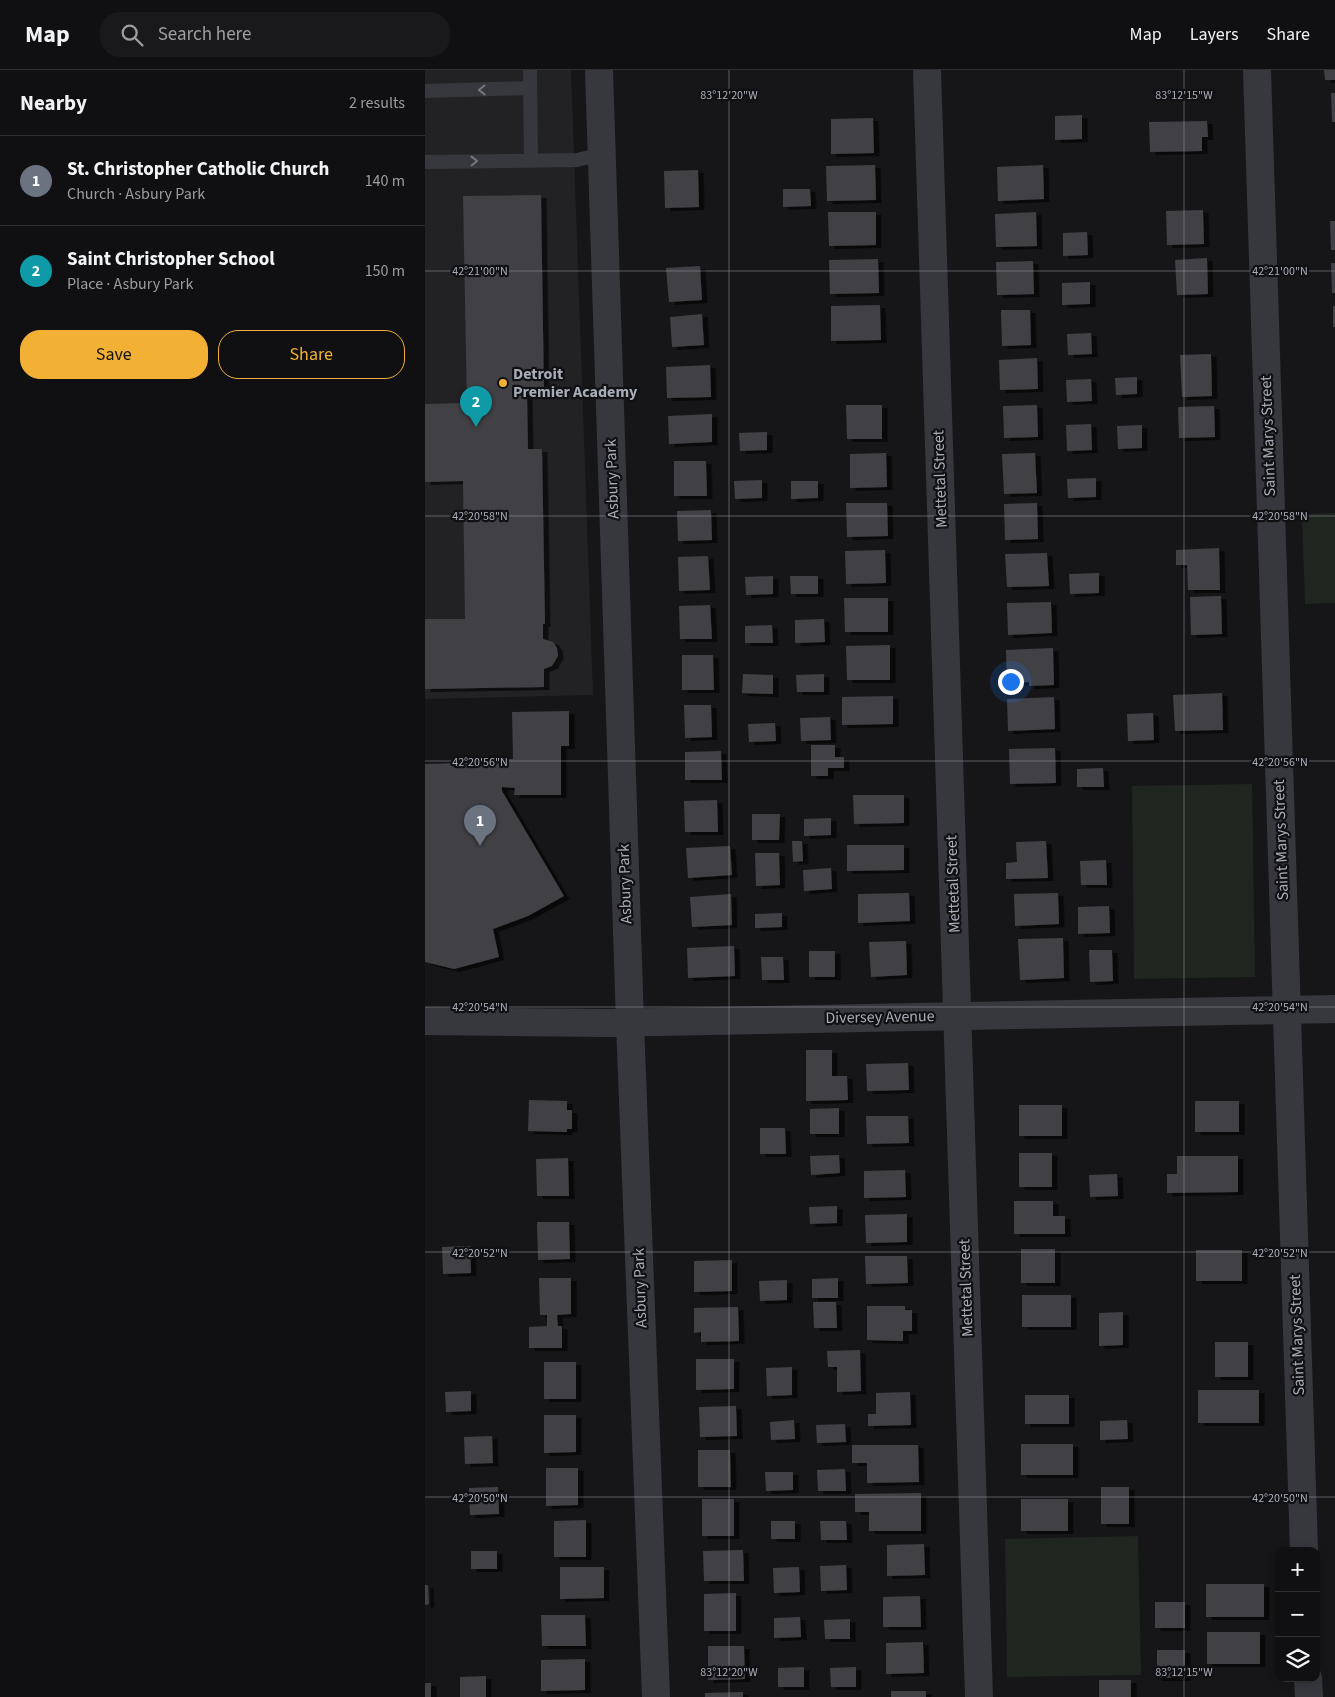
<!DOCTYPE html>
<html lang="en">
<head>
<meta charset="utf-8">
<style>
	body { margin:0; font-family:"Source Sans 3",sans-serif; background:#19191b; color:#f1f3f6 }
	.controls { position:absolute; right:15px; bottom:15px; display:grid; overflow:hidden; border-radius:10px; box-shadow:0 2px 8px #0003 }
	.controls button { width:45px; height:45px; display:grid; place-items:center; padding:0; border:0; border-bottom:1px solid #303032; background:#101012; color:#f1f3f6; font:25px sans-serif }
	.you { position:absolute; left:585px; top:611px; width:18px; height:18px; margin:-12px; border:4px solid #fff; border-radius:50%; background:#1a73e8; box-shadow:0 0 0 8px #1a73e833 }
	.badge { display:grid; place-items:center; width:32px; height:32px; border-radius:50%; background:#f2b134; color:#fff; font-size:16px; font-weight:700 }
	.pin { position:absolute; translate:-50% -41px; filter:drop-shadow(0 1px 2px #0008) }
	.pin::after { content:''; position:absolute; top:26px; width:18px; height:15px; background:inherit; clip-path:polygon(0 0,100% 0,50% 100%) }
	.list { margin:0; padding:0; list-style:none }
	h2 { display:flex; justify-content:space-between; align-items:center; height:65px; margin:0; padding:0 20px; font-size:21px }
	h2 small { font-size:16px; font-weight:400; color:#9c9d9f }
	.list li { display:grid; grid-template-columns:32px 1fr auto; gap:15px; align-items:center; box-sizing:border-box; height:90px; padding:0 20px; border-top:1px solid #303032 }
	.list b { display:block; font-size:19px; white-space:nowrap }
	.list p { margin:0; font-size:16px; white-space:nowrap; color:#9c9d9f }
	.list em { font-size:16px; font-style:normal; color:#9c9d9f }
	.actions { display:flex; gap:10px; padding:15px 20px }
	.actions a { flex:1; padding:11px 0; border:1px solid #f2b134; border-radius:20px; text-align:center; font-size:18px; color:#f2b134 }
	.actions .main { background:#f2b134; color:#111 }
	.icon { flex:none; width:28px; height:28px; fill:none; stroke:currentColor; stroke-width:2; stroke-linecap:round; stroke-linejoin:round }
	.map { position:relative; flex:none; width:910px; height:1627px; overflow:hidden }
	header { display:flex; align-items:center; gap:30px; box-sizing:border-box; height:70px; padding:0 25px; background:#101012; border-bottom:1px solid #303032 }
	header strong { font-size:24px }
	nav { display:flex; gap:28px; margin-inline-start:auto; font-size:18px }
	.search { width:350px; height:45px; background:#19191b; display:flex; align-items:center; gap:12px; box-sizing:border-box; padding:0 18px; border-radius:20px; color:#9c9d9f; font-size:19px }
	main { display:flex }
	aside { flex:1; background:#101012 }
	.map>svg:first-child { display:block }
</style>
</head>
<body>
<header>
<strong>Map</strong>
<div class="search"><svg class="icon" aria-label="search" viewBox="0 0 24 24"><circle cx="10" cy="10" r="6"/><path d="M15 15l6 6"/></svg>Search here</div>
<nav><a>Map</a><a>Layers</a><a>Share</a></nav>
</header>
<main>
<aside>
<h2>Nearby<small>2 results</small></h2>
<ul class="list">
<li><span class="badge" style="background:#6b7280">1</span><div><b>St. Christopher Catholic Church</b><p>Church · Asbury Park</p></div><em>140 m</em></li>
<li><span class="badge" style="background:#0f9aa8">2</span><div><b>Saint Christopher School</b><p>Place · Asbury Park</p></div><em>150 m</em></li>
</ul>
<div class="actions"><a class="main">Save</a><a>Share</a></div>
</aside>
<div class="map">
<svg width="910" height="1627" viewBox="0 0 910 1627">
	<defs>
		<filter id="shadow"><feDropShadow dx="5.5" dy="3" stdDeviation="0" flood-color="#0009"/></filter>
	</defs>
	<rect width="100%" height="100%" fill="#161618"/>
	<path fill="#222225" d="M0 0H146L168 625 0 629Z"/>
	<path fill="#1e261f" d="M910 443V533L880 534 877 444Z
		M827 714 830 907 709 909 707 716Z
		M713 1466 716 1605 582 1607 580 1469Z"/>
	<path fill="#404145" filter="url(#shadow)" d="M899 0H910V10H900Z
		M906 23H910V52H907Z
		M657 45V69L630 70V46Z
		M448 48 449 83 406 84V49Z
		M782 51 783 67H777V81L725 82 724 52Z
		M450 95 451 130 402 131 401 96Z
		M618 95 619 129 573 131 572 97Z
		M273 100 274 137 240 138 239 101Z
		M358 119H385L386 136 358 137Z
		M116 125 119 326H102L103 379H117L120 554H118V569L128 572 132 578 133 586 127 596 119 599V617L0 619V549H40L38 411 0 412V334L42 333 38 126Z
		M778 140 779 174 742 175 741 141Z
		M403 142H451V175L404 176Z
		M611 142 612 176 571 177 570 144Z
		M905 151H910V180H906Z
		M662 162 663 185 638 186V163Z
		M782 188 783 224 752 225 750 190Z
		M453 189 454 223 405 224 404 190Z
		M608 191 609 224 572 225 571 192Z
		M906 193H910V223H907Z
		M275 196 277 230 244 232 241 198Z
		M665 212V234L637 235V213Z
		M455 235 456 270 406 271V236Z
		M908 236H910V257H908Z
		M576 240H605L606 275 577 276Z
		M277 244 279 275 247 277 245 247Z
		M666 263 667 284 643 285 642 264Z
		M786 284 787 326 757 327 755 285Z
		M612 288 613 319 575 320 574 290Z
		M285 295 286 327 242 328 241 297Z
		M712 307V324L691 325 690 308Z
		M666 309 667 331 642 332 641 310Z
		M421 335H457V369H422Z
		M612 335 613 367 579 368 578 336Z
		M789 336 790 367 754 368 753 337Z
		M287 344V372L244 374 243 346Z
		M666 354 667 380 642 381 641 355Z
		M717 355V378L693 379 692 356Z
		M342 362V380L315 381 314 363Z
		M461 383 462 417 425 418V384Z
		M610 383 612 423 579 424 577 384Z
		M249 391H281L282 426H249Z
		M671 408V427L643 428 642 409Z
		M337 410V428L310 429 309 411Z
		M366 411H393V428L366 429Z
		M421 433H462L463 466 422 467Z
		M612 433 613 469 580 470 579 434Z
		M286 440 287 470 253 471 252 441Z
		M794 478 795 520H763L762 495H751V480Z
		M460 480 461 513 421 514 420 481Z
		M622 483 624 516 582 517 580 484Z
		M283 486 285 520 254 521 253 487Z
		M674 503V523L645 524 644 504Z
		M348 506V524L321 525 320 507Z
		M365 506H393V524H366Z
		M796 526 797 564 766 565 765 527Z
		M419 528H463V562H420Z
		M626 532 627 563 583 565 582 533Z
		M285 535 287 569H255L254 536Z
		M399 549 400 572 370 573V550Z
		M347 555 348 573H320V556Z
		M465 575V610H422L421 576Z
		M628 578 629 615 604 616V612L582 613 581 580Z
		M257 585H288L289 620H257Z
		M318 604 348 605V624L317 623Z
		M399 604V622H372L371 605Z
		M797 623 798 660 750 661 748 625Z
		M468 626V654L417 655V627Z
		M629 627 630 659 583 661 582 629Z
		M259 635H286L287 667 260 668Z
		M144 641V676H136V725H89L90 718 77 717V721L139 826 103 846 68 859 74 887 29 899 0 892V694L75 692V689H88L87 642Z
		M728 643 729 670 703 671 702 644Z
		M405 647 406 670 376 671 375 648Z
		M350 653 351 671 324 672 323 654Z
		M386 675H410V687H419V698H403V706H386Z
		M630 678 631 713 585 714 584 679Z
		M296 681 297 710H260V682Z
		M678 698 679 717H652V699Z
		M428 725H479V753L429 754Z
		M292 730 293 762H260L259 731Z
		M327 744H355L354 770H327Z
		M406 748V765L379 766V749Z
		M367 771H377L378 791 368 792Z
		M621 771 623 808 581 809V793L592 792 591 772Z
		M422 775H479V800L422 801Z
		M305 776 307 805 263 808 261 778Z
		M330 783H354L355 815 331 816Z
		M681 790 682 815H656L655 791Z
		M406 798 407 819 379 821 378 800Z
		M484 823 485 851 433 853V824Z
		M633 823 634 854 590 856 589 824Z
		M306 824 307 855 267 857 265 827Z
		M684 836 685 863 653 864V837Z
		M357 843V857L330 858V844Z
		M638 868 639 908 595 910 593 869Z
		M481 871 482 905 446 907 444 872Z
		M309 876 310 906 263 908 262 878Z
		M664 880H687L688 911 665 912Z
		M384 881H410V907H384Z
		M336 887H358L359 910H337Z
		M381 980H407V1006H422L423 1030 381 1031Z
		M483 993 484 1020 442 1021 441 994Z
		M104 1030 142 1031V1040H147V1059H142V1062L103 1061Z
		M770 1031H814V1062H770Z
		M594 1035H637V1066H594Z
		M414 1038V1064H385V1039Z
		M441 1046H483L484 1073 442 1074Z
		M335 1058H360L361 1084H335Z
		M594 1083H627V1117H594Z
		M414 1085 415 1103 386 1105 385 1086Z
		M752 1086H813V1122L742 1123V1104H752Z
		M143 1088 144 1126H112L111 1089Z
		M480 1100 481 1127 439 1128V1101Z
		M692 1104 693 1126 665 1127 664 1105Z
		M589 1131H628V1146H640V1164H589Z
		M412 1136V1153L385 1154 384 1137Z
		M482 1144V1172L441 1173 440 1145Z
		M112 1152H144L145 1189 113 1190Z
		M45 1176 46 1203 18 1204 17 1177Z
		M596 1179H630V1213H596Z
		M771 1180H817V1211H771Z
		M440 1186H482L483 1213 441 1214Z
		M307 1190V1221L269 1222V1191Z
		M114 1208H146V1244L132 1245 133 1256H137V1278H104V1257L122 1256V1245H115Z
		M413 1208V1228H387V1209Z
		M362 1210V1230L335 1231 334 1211Z
		M597 1225H646V1257H597Z
		M388 1232H411L412 1258H389Z
		M442 1236H480V1240H487V1261H478V1271L442 1270Z
		M313 1237 314 1271 276 1272V1262L269 1263V1238Z
		M698 1242V1275L674 1276V1243Z
		M790 1272H823V1307H790Z
		M435 1280 436 1321 412 1322V1297H403L402 1281Z
		M271 1289H309V1319L271 1320Z
		M119 1292H151V1329H119Z
		M367 1297V1325L342 1326 341 1298Z
		M773 1320H834V1353H773Z
		M46 1321V1341L21 1342 20 1322Z
		M485 1322 486 1355 443 1356V1344H451V1323Z
		M600 1325H644V1354H600Z
		M311 1336 312 1366 275 1367 274 1337Z
		M119 1345H151V1382L119 1383Z
		M369 1350 370 1369 346 1370 345 1352Z
		M702 1350 703 1369 675 1370V1351Z
		M420 1354 421 1372 392 1373 391 1355Z
		M67 1366 68 1393 40 1394 39 1367Z
		M596 1374H648V1405H596Z
		M427 1375H493L494 1412 442 1413V1393H427Z
		M273 1380H305L306 1417H273Z
		M121 1398H153V1435L121 1436Z
		M420 1399 421 1421H393L392 1400Z
		M340 1402H368V1420L341 1421Z
		M73 1417 74 1444 45 1445 44 1418Z
		M676 1417H704V1454H676Z
		M496 1423V1461H444V1442H430V1424Z
		M277 1429H309V1466H277Z
		M596 1429H643V1461H596Z
		M161 1450V1487H129V1451Z
		M346 1451H370V1469H346Z
		M395 1451H421L422 1470H396Z
		M499 1474 500 1505 462 1506V1475Z
		M318 1480 319 1511H279L278 1481Z
		M46 1481H72V1499H46Z
		M421 1495 422 1520 396 1521 395 1496Z
		M135 1497H179V1528L135 1529Z
		M374 1497 375 1522 349 1523 348 1498Z
		M781 1514H839V1547H781Z
		M0 1515H3L4 1534 0 1535Z
		M311 1523V1561H279V1524Z
		M495 1526 496 1557H458V1527Z
		M730 1532H760V1558H730Z
		M116 1545H160L161 1576H117Z
		M375 1547 376 1567 349 1568V1548Z
		M425 1549V1569H400L399 1550Z
		M782 1562H835V1594H782Z
		M498 1572 499 1603 461 1604V1573Z
		M283 1576H319L320 1609 283 1610Z
		M732 1580H760V1608H732Z
		M160 1589V1620L116 1621V1590Z
		M379 1597V1617H353V1598Z
		M431 1597V1617H406L405 1598Z
		M61 1606V1627H35V1607Z
		M674 1610H706V1627H674Z
		M0 1613H6V1627H0Z
		M466 1621H501V1627H466Z
		M318 1622V1627H280V1623Z"/>
	<g fill="none" stroke-linecap="round" stroke-linejoin="round">
		<path stroke="#37383d" stroke-width="14" d="M105 0 106 91
			M0 21 105 18
			M0 92 152 90 177 84"/>
		<path stroke="#37383d" stroke-width="28" d="M174 0 205 953 231 1627
			M502 0 554 1627
			M832 0 879 1481
			M0 951 178 953 910 939
			M883 1608 884 1627"/>
	</g>
	<defs><path id="oneway-chevron" d="M-2-3.5L2.5 0L-2 3.5" fill="none" stroke-width="1.6" stroke-linecap="round" stroke-linejoin="round" transform="scale(1.25)"/></defs>
	<g stroke="#757881">
		<use href="#oneway-chevron" transform="translate(57 20) rotate(179)"/>
		<use href="#oneway-chevron" transform="translate(49 91) rotate(-1)"/>
	</g>
	<path fill="none" stroke="#a8adb8" stroke-width="1" stroke-opacity="0.45" d="M304 0V1627M759 0V1627M0 201H910M0 446H910M0 691H910M0 937H910M0 1182H910M0 1427H910"/>
	<circle fill="#f2b134" stroke="#111113" stroke-width="2" cx="78" cy="313" r="5"/>
	<g text-anchor="middle" dominant-baseline="central" stroke-width="4.5" stroke-linejoin="round" paint-order="stroke">
		<g font-size="16" font-weight="bold" fill="#a8adb8" stroke="#111113" text-anchor="start">
			<text x="88" y="304">Detroit<tspan x="88" dy="18">Premier Academy</tspan></text>
		</g>
		<g font-size="16" fill="#a8adb8" stroke="#111113">
			<text transform="translate(843 366) rotate(-92)">Saint Marys Street</text>
			<text transform="translate(187 409) rotate(-92)">Asbury Park</text>
			<text transform="translate(515 409) rotate(-92)">Mettetal Street</text>
			<text transform="translate(856 770) rotate(-92)">Saint Marys Street</text>
			<text transform="translate(200 814) rotate(-92)">Asbury Park</text>
			<text transform="translate(528 814) rotate(-92)">Mettetal Street</text>
			<text transform="translate(455 947) rotate(-1)">Diversey Avenue</text>
			<text transform="translate(215 1218) rotate(-92)">Asbury Park</text>
			<text transform="translate(541 1218) rotate(-92)">Mettetal Street</text>
			<text transform="translate(872 1265) rotate(-92)">Saint Marys Street</text>
		</g>
	</g>
	<g font-size="12" text-anchor="middle" fill="#a8adb8" stroke="#111113" stroke-width="4.5" stroke-linejoin="round" paint-order="stroke">
		<text x="304" y="29">83°12'20"W</text>
		<text x="759" y="29">83°12'15"W</text>
		<text x="55" y="205">42°21'00"N</text>
		<text x="855" y="205">42°21'00"N</text>
		<text x="55" y="450">42°20'58"N</text>
		<text x="855" y="450">42°20'58"N</text>
		<text x="55" y="696">42°20'56"N</text>
		<text x="855" y="696">42°20'56"N</text>
		<text x="55" y="941">42°20'54"N</text>
		<text x="855" y="941">42°20'54"N</text>
		<text x="55" y="1187">42°20'52"N</text>
		<text x="855" y="1187">42°20'52"N</text>
		<text x="55" y="1432">42°20'50"N</text>
		<text x="855" y="1432">42°20'50"N</text>
		<text x="304" y="1606">83°12'20"W</text>
		<text x="759" y="1606">83°12'15"W</text>
	</g>
</svg>
<div class="controls">
<button>+</button>
<button>−</button>
<button><svg class="icon" aria-label="layers" viewBox="0 0 24 24"><path d="M12 4l9 5-9 5-9-5zM3 14l9 5 9-5"/></svg></button>
</div>
<div class="you"></div>
<div class="pin badge" style="left:55px;top:776px;background:#6b7280">1</div>
<div class="pin badge" style="left:51px;top:357px;background:#0f9aa8">2</div>
</div>
</main>
</body>
</html>
